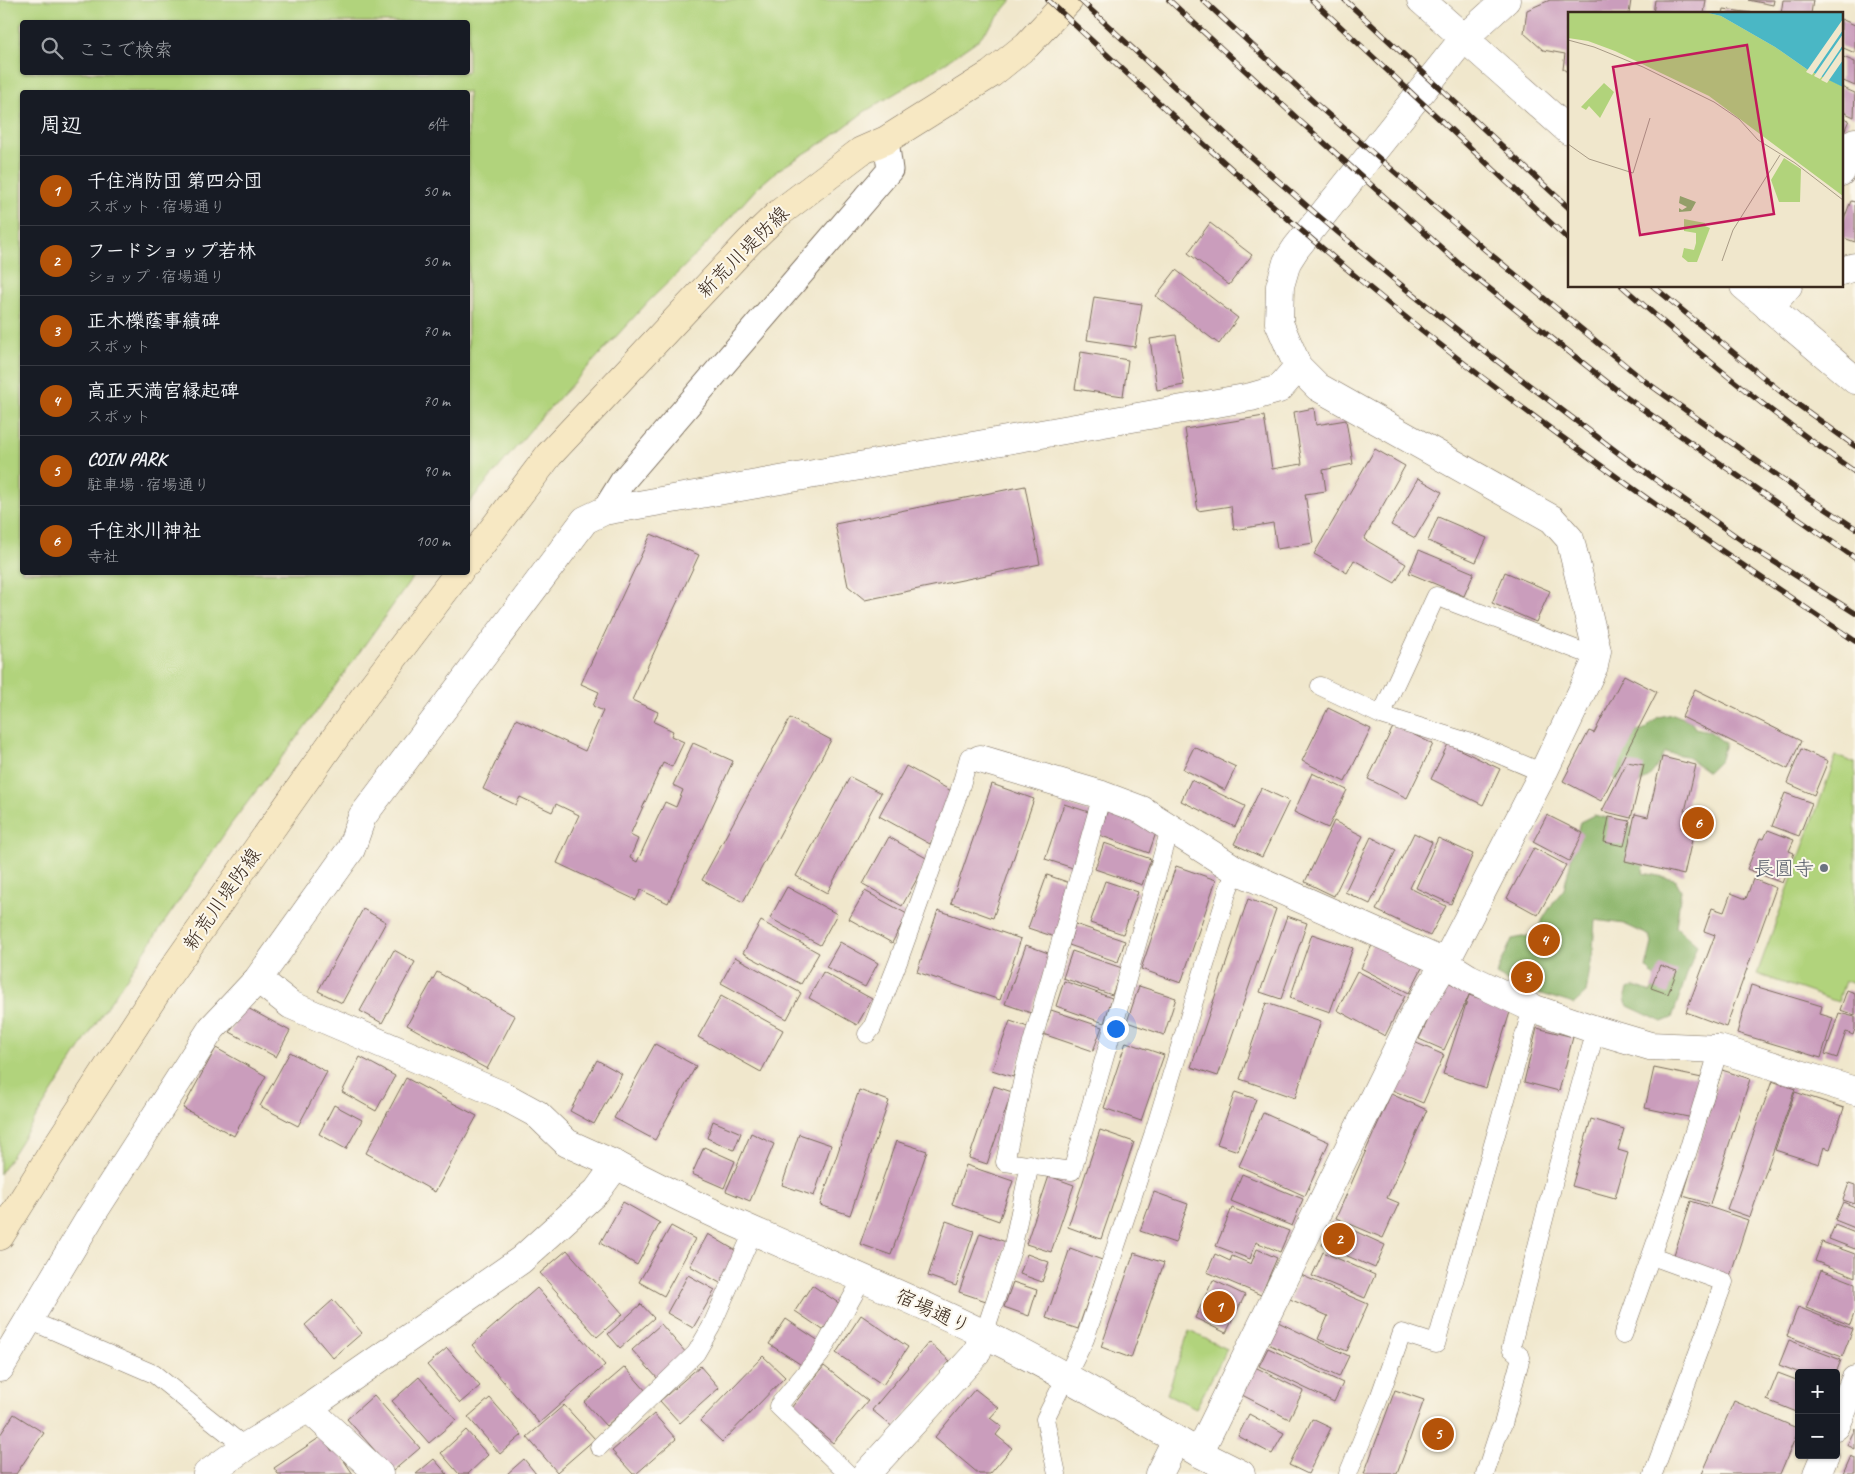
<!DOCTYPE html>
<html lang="ja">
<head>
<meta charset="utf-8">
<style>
	body { margin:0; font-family:Caveat,"Klee One",sans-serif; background:#20242c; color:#f1f3f6 }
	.controls { position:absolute; right:15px; bottom:15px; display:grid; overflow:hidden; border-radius:5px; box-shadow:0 1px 4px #0004 }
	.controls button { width:45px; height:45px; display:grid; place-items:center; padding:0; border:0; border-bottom:1px solid #363941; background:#171b24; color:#f1f3f6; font:25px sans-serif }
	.you { position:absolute; left:1115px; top:1028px; width:18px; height:18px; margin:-12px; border:4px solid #fff; border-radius:50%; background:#1a73e8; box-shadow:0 0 0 8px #1a73e833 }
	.badge { display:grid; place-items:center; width:32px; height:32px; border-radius:50%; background:#b45309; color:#fff; font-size:16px; font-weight:700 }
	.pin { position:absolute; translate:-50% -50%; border:2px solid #fff; box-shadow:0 1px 5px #0006 }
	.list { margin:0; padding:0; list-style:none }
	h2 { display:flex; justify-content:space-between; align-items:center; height:65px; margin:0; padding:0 20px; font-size:21px }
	h2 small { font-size:16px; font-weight:400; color:#9ea1a6 }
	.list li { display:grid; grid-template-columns:32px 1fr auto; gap:15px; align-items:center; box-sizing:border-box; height:70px; padding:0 20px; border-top:1px solid #363941 }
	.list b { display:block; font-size:19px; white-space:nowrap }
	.list p { margin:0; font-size:16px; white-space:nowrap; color:#9ea1a6 }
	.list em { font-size:16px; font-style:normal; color:#9ea1a6 }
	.icon { flex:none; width:28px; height:28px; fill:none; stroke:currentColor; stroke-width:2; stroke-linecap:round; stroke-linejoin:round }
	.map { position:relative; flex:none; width:1855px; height:1474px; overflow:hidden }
	.search { position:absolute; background:#171b24; box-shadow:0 1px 4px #0004; left:20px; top:20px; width:450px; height:55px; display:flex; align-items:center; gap:12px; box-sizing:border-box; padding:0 18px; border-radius:5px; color:#9ea1a6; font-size:19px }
	.panel { position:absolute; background:#171b24; box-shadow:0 1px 4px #0004; left:20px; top:90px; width:450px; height:485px; border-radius:5px }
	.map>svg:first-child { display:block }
</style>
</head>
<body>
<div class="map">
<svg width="1855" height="1474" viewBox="0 0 1855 1474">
	<rect width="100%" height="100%" fill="#fbf7ec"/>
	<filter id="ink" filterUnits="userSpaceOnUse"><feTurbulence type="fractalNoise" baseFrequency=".02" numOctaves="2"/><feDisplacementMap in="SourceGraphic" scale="10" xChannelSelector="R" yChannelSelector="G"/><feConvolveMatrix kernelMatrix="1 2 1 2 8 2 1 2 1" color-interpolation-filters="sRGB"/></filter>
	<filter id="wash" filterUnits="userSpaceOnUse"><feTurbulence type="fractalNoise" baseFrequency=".0096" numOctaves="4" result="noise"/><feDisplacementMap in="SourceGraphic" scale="20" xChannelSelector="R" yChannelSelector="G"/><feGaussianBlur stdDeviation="1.12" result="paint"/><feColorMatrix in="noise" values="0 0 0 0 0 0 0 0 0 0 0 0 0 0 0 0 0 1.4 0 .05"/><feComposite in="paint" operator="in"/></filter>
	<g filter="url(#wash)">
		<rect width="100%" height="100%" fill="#f0e7cc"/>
		<path fill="#b1d37b" stroke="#767e4c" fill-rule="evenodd" d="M0 0H1012L978 40 933 71 864 112 830 138 778 170 756 189 702 249 648 302 538 421 468 504V92H22V572L416 573 323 703 231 824 98 1020 0 1174ZM22 22H468V72H22Z
			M1836 756 1855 763V984L1845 981 1838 1002 1757 974Z
			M1189 1331 1227 1349 1196 1408 1167 1394Z"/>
		<path fill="#8cb56b" stroke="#647044" d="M1673 714 1691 721 1695 728 1709 731 1725 743 1721 759 1708 772 1686 756 1664 752C1656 770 1650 780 1631 787L1615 780 1609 764 1628 731H1643L1658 717Z
			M1594 815 1625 822 1638 834 1645 853 1643 873 1675 879 1681 890 1676 927 1697 945 1672 1018 1662 1022 1628 1006 1625 999 1628 989 1635 986 1651 992 1657 979 1646 968 1652 943 1650 936 1624 924 1595 920 1593 950 1586 993 1574 1004 1518 987 1496 975 1512 939 1533 935 1554 901 1564 889 1580 822Z"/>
		<g id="blocks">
			<path fill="#ca9dbc" d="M1550 0H1631L1629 14H1569V73L1563 69 1565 54 1543 50 1524 33 1527 10Z
				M1655 0H1706L1704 14H1653Z
				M1748 0H1774L1773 5Z
				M1783 0H1813L1811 14H1781Z
				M1724 9 1751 13V14H1723Z
				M1841 19 1855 25V53L1841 47Z
				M1841 56 1855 62V86L1841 80Z
				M1841 87 1855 93 1854 117 1841 111Z
				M1841 117 1849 120 1843 134 1841 133Z
				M1851 201 1855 202V242L1841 237V226Z
				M1210 223 1252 255 1229 285 1188 253Z
				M1176 270 1238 318 1219 344 1156 296Z
				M1094 297 1142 304 1135 347 1087 340Z
				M1176 335 1184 385 1157 390 1150 339Z
				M1081 352 1128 360 1123 396 1075 389Z
				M1314 408 1316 425 1346 420 1353 464 1323 470 1326 491 1305 494 1313 543 1277 549 1273 523 1234 530 1231 506 1198 511 1185 429 1264 416 1272 469 1302 464 1294 412Z
				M1375 449 1405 466 1364 539 1406 564 1395 583 1354 560 1347 573 1314 554Z
				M1418 478 1442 492 1415 538 1391 525Z
				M1025 486 1040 564 865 600 848 586 835 524Z
				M1438 517 1487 538 1476 562 1428 541Z
				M651 534 699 555 632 700 658 712 654 722 673 731 671 736 684 742 672 767 663 763 630 835 638 839 630 858 637 862 665 802 676 807 683 790 673 785 693 743 733 761 668 903 641 890 636 900 557 863 579 815 556 804 552 812 520 797 516 805 483 789 516 719 585 751 603 711 593 706 599 692 581 684Z
				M1419 550 1474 573 1464 596 1409 573Z
				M1505 572 1550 591 1536 622 1492 603Z
				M1624 675 1657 692 1601 801 1563 781 1589 731 1594 733Z
				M1695 689 1801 741 1788 769 1682 717Z
				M1328 708 1371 729 1345 782 1302 761Z
				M790 718 831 740 743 902 702 880Z
				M1394 725 1433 744 1407 798 1368 779Z
				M1448 744 1500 769 1483 805 1431 779Z
				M1194 747 1236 767 1225 790 1183 769Z
				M1801 749 1828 761 1814 795 1787 783Z
				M1662 757 1696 765 1681 828 1694 831 1684 875 1625 861 1635 814 1648 817Z
				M1627 762 1644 765 1631 818 1602 811Z
				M906 766 957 794 930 844 879 816Z
				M1312 773 1347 790 1328 828 1294 812Z
				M850 777 881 793 827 893 796 876Z
				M1191 780 1245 806 1235 827 1181 801Z
				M992 784 1034 799 993 918 951 903Z
				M1261 788 1289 801 1262 857 1234 844Z
				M1785 793 1812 803 1799 836 1772 826Z
				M1064 804 1095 814 1076 869 1045 859Z
				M1108 809 1158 827 1149 853 1099 835Z
				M1547 815 1583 833 1569 861 1533 842Z
				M1609 817 1630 821 1624 846 1604 842Z
				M1334 821 1363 836 1334 896 1305 882Z
				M1768 830 1794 840 1789 851 1794 853 1782 883 1747 869 1760 838 1764 839Z
				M1414 833 1432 842 1410 888 1446 906 1430 936 1376 910Z
				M889 837 928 859 902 906 863 884Z
				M1371 837 1396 850 1370 904 1345 892Z
				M1438 838 1473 854 1451 904 1416 888Z
				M1104 843 1151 859 1142 885 1095 869Z
				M1534 848 1566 865 1538 915 1507 898Z
				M1176 866 1216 880 1181 983 1141 969Z
				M1047 875 1073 884 1055 937 1028 928Z
				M1753 879 1776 888 1726 1027 1686 1012 1715 935 1704 931 1712 908 1724 912 1731 893 1746 899Z
				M1105 881 1138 892 1123 934 1090 923Z
				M787 887 837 914 820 945 770 918Z
				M865 891 907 914 892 943 849 919Z
				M1248 899 1276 909 1218 1076 1191 1067Z
				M363 909 386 922 342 1003 318 991Z
				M938 910 1021 939 1000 1000 917 972Z
				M1287 916 1307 923 1281 999 1260 992Z
				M761 921 819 953 801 984 743 953Z
				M1075 924 1125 941 1118 962 1069 945Z
				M1312 934 1353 948 1330 1012 1290 998Z
				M1374 941 1423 966 1409 993 1361 968Z
				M840 942 878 963 865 987 826 967Z
				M1026 945 1051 954 1031 1013 1005 1004Z
				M394 950 415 962 382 1023 360 1011Z
				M1072 951 1122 968 1112 995 1063 978Z
				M735 957 801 993 787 1019 721 983Z
				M1660 965 1677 971 1668 994 1651 988Z
				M1357 971 1405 996 1385 1036 1337 1010Z
				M437 972 515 1016 487 1069 407 1025Z
				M823 972 872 999 857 1025 809 998Z
				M1064 981 1112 998 1104 1023 1056 1006Z
				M1446 981 1470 993 1444 1050 1419 1039Z
				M1751 985 1822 1006 1820 1014 1833 1018 1821 1058 1737 1033Z
				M1139 986 1176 998 1164 1035 1127 1022Z
				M1847 990 1855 993V1015L1840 1010Z
				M1469 995 1511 1009 1486 1088 1443 1074Z
				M721 996 783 1030 761 1072 698 1037Z
				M1266 1003 1321 1021 1295 1098 1240 1079Z
				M244 1006 290 1031 276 1057 230 1032Z
				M1051 1010 1102 1027 1093 1051 1043 1034Z
				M1839 1013 1855 1017V1029L1853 1035 1846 1032 1837 1058 1825 1054Z
				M1010 1021 1031 1028 1013 1077 992 1070Z
				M1537 1028 1573 1037 1559 1091 1524 1082Z
				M1126 1042 1164 1055 1141 1121 1104 1108Z
				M1414 1042 1444 1055 1423 1103 1392 1090Z
				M655 1044 696 1066 655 1140 614 1118Z
				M216 1048 266 1076 234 1136 183 1108Z
				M290 1052 327 1072 298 1126 260 1106Z
				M360 1057 395 1076 376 1111 342 1092Z
				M597 1060 622 1074 594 1124 570 1111Z
				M1654 1068 1702 1078 1693 1118 1645 1108Z
				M1722 1070 1750 1079 1710 1204 1683 1196Z
				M406 1078 477 1116 435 1192 366 1153Z
				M1772 1081 1795 1089 1750 1217 1727 1209Z
				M994 1086 1012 1092 987 1164 969 1158Z
				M859 1090 889 1101 850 1215 820 1205Z
				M1235 1092 1256 1099 1238 1151 1217 1144Z
				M1795 1092 1844 1108 1830 1149 1824 1147 1819 1164 1775 1150Z
				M1391 1094 1427 1110 1387 1198 1399 1203 1383 1238 1336 1218Z
				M334 1105 362 1120 346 1149 319 1134Z
				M1263 1113 1329 1142 1305 1196 1239 1166Z
				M1591 1119 1624 1129 1618 1150 1628 1153 1615 1198 1572 1186Z
				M713 1121 741 1133 734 1150 707 1138Z
				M1100 1130 1134 1142 1101 1239 1068 1227Z
				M751 1133 774 1144 750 1201 726 1191Z
				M799 1134 831 1145 814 1196 782 1185Z
				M896 1141 927 1151 891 1255 860 1244Z
				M704 1147 735 1161 724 1188 692 1174Z
				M966 1165 1013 1181 999 1221 952 1204Z
				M1242 1174 1303 1199 1292 1226 1231 1201Z
				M1049 1176 1074 1185 1051 1252 1026 1244Z
				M1849 1183 1855 1185V1204L1843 1200Z
				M1154 1192 1188 1204 1175 1243 1140 1231Z
				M1691 1201 1748 1220 1730 1276 1673 1258Z
				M623 1202 660 1223 637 1265 600 1243Z
				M1843 1202 1855 1207V1228L1835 1220Z
				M1232 1208 1289 1231 1280 1252 1256 1242 1250 1259 1216 1246Z
				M946 1221 974 1231 956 1286 928 1276Z
				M1333 1221 1385 1245 1375 1268 1322 1245Z
				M1835 1225 1855 1233V1249L1829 1239Z
				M671 1226 695 1239 664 1296 639 1282Z
				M980 1233 1006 1242 986 1301 959 1292Z
				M708 1234 738 1252 720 1283 690 1266Z
				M1822 1242 1855 1254V1277L1815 1261Z
				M1070 1248 1102 1260 1078 1329 1046 1318Z
				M1257 1249 1277 1258 1261 1295 1207 1272 1215 1254 1230 1261 1232 1256 1251 1264Z
				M567 1250 623 1314 597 1337 540 1273Z
				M1323 1252 1375 1275 1365 1298 1312 1276Z
				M1134 1253 1164 1263 1131 1358 1101 1347Z
				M1027 1254 1049 1262 1042 1282 1020 1274Z
				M1821 1270 1855 1283V1311L1850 1325 1806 1308Z
				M688 1275 715 1290 693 1328 667 1313Z
				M1301 1275 1368 1304 1347 1351 1318 1339 1328 1316 1290 1299Z
				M1213 1280 1245 1295 1226 1333 1195 1318Z
				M1013 1282 1037 1290 1029 1316 1004 1307Z
				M812 1285 840 1304 823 1330 795 1311Z
				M537 1288 605 1365 539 1423 472 1345Z
				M333 1300 362 1333 333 1358 305 1325Z
				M641 1304 654 1318 620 1348 608 1334Z
				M1798 1307 1853 1329 1842 1357 1787 1336Z
				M861 1315 908 1347 883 1385 836 1353Z
				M786 1319 819 1341 803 1366 769 1344Z
				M1278 1322 1349 1356 1339 1377 1268 1344Z
				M661 1324 687 1354 658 1379 632 1350Z
				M1789 1340 1841 1360 1836 1373H1800L1779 1365Z
				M929 1342 950 1361 894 1428 872 1410Z
				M447 1348 480 1386 460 1403 427 1365Z
				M1268 1348 1343 1383 1334 1402 1259 1366Z
				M763 1356 785 1377 722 1442 700 1421Z
				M700 1366 719 1388 680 1423 660 1401Z
				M824 1366 868 1401 833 1443 791 1408Z
				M625 1367 646 1391 606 1426 584 1402Z
				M1255 1367 1303 1391 1289 1419 1242 1395Z
				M1778 1373 1799 1381V1413L1767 1400Z
				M419 1377 456 1420 429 1443 392 1401Z
				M975 1389 999 1408 990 1418 1002 1427 996 1435 1012 1448 990 1474H979L935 1437Z
				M1395 1390 1424 1400 1397 1474H1364Z
				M374 1395 420 1448 393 1471 347 1419Z
				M490 1398 522 1435 500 1454 468 1417Z
				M1734 1401 1799 1429 1780 1474H1702Z
				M564 1405 595 1439 557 1472 527 1437Z
				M14 1414 44 1433 16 1474H0V1435Z
				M654 1414 676 1439 636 1474H633L612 1451Z
				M1249 1414 1284 1433 1272 1454 1238 1436Z
				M1312 1419 1331 1428 1308 1474 1289 1465Z
				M1855 1429V1449L1847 1445Z
				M466 1430 488 1455 468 1474H459L441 1453Z
				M322 1436 332 1451 336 1449 353 1474H278L274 1468Z
				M1851 1456 1855 1458V1474H1843Z
				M434 1459 447 1474H416Z
				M524 1459 536 1474H507Z"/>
		</g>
	</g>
	<g filter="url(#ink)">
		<use href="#blocks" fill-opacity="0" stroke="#7a6c5b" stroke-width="1"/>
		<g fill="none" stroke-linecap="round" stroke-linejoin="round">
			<g stroke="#7a6c5b" stroke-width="19">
				<path id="service" d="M1320 686 1381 715 1475 744 1543 773
					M1381 715 1436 596 1596 657
					M1102 795 1026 1064 1005 1162 1072 1171 1170 829
					M867 1034 872 1028 898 962 959 792 969 757 980 759
					M1652 1256 1724 1282 1653 1474
					M29 1320 154 1374 245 1447
					M984 1334 1012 1250 1030 1164
					M1623 1335 1687 1154 1719 1049
					M599 1447 696 1353 711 1327 753 1232
					M848 1474 778 1406 820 1355 863 1278
					M1057 1474 1045 1419 1085 1339 1153 1135 1228 890 1236 870
					M1348 1474 1378 1401 1402 1333 1436 1344 1532 1008
					M1485 1474 1498 1434 1503 1424 1521 1357 1511 1348 1556 1172 1596 1030"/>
			</g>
			<g stroke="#7a6c5b" stroke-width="27">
				<path id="pedestrian" d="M604 511 622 482 890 170 886 140"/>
			</g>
			<g stroke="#7a6c5b" stroke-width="29">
				<path id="minor" d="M1841 172 1855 142
					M1841 271 1855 267
					M1769 308 1788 286
					M980 759 1102 795 1142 810 1236 870 1445 963 1469 978 1532 1008 1596 1030 1650 1046 1719 1049 1855 1091
					M0 1368 91 1216 212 1028 258 979 351 849 362 817 585 520 604 511 1251 397 1279 389 1298 367
					M308 1408 379 1474
					M1836 1426 1855 1380
					M207 1474 245 1447 308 1408 521 1260 597 1191 616 1165 567 1143 537 1114 502 1095 291 1005 258 979
					M866 1474 976 1354 984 1334
					M1241 1474 1199 1453 1415 1013 1445 963 1543 773 1594 666 1597 651 1570 539 1552 519 1318 387 1298 367 1279 323 1280 286 1287 262 1296 248 1464 38 1506 0
					M1817 1474 1825 1455"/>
			</g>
			<g stroke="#7a6c5b" stroke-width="29">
				<path id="tertiary" d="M1421 0 1569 131
					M1744 286 1855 380
					M616 1165C735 1229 863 1274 984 1334 1057 1370 1129 1412 1199 1453
					M1159 1474 1176 1440"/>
			</g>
			<g stroke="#7a6c5b" stroke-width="29">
				<path id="secondary" d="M468 562 549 455 750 241 778 214 861 151 886 140 991 74 1027 45 1069 0
					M0 1236 52 1153 162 984 364 697 459 572"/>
			</g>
			<use href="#service" stroke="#fff" stroke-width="18"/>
			<use href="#pedestrian" stroke="#fff" stroke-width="25"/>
			<use href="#minor" stroke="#fff" stroke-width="28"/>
			<use href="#tertiary" stroke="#fff" stroke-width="28"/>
			<use href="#secondary" stroke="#f7e8c3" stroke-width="28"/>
			<g stroke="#3b2a1e" stroke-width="5.5">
				<path id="rail" d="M1048 0C1148 93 1248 187 1353 274 1512 407 1683 526 1855 641
					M1080 0 1253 159 1315 213 1396 281 1475 344 1625 458 1754 549 1855 613
					M1169 0 1301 122 1466 270 1627 398 1855 558
					M1203 0 1316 104 1483 248 1642 379 1809 498 1855 528
					M1312 0 1569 240
					M1345 0 1569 208
					M1622 286C1696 352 1773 415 1855 472
					M1653 286 1786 396 1855 446"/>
			</g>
			<use href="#rail" stroke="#fbf7ec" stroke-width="4" stroke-dasharray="11" stroke-linecap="butt"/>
		</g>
	</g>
	<circle fill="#6b7280" stroke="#fbf7ec" stroke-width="2" cx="1824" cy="868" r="5"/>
	<g text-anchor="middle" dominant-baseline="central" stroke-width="4" stroke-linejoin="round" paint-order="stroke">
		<g font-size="20" fill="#3b2a1e" stroke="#fbf7ec">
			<text transform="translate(743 252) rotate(-45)">新荒川堤防線</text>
			<text transform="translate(222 899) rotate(-55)">新荒川堤防線</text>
			<text transform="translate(933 1311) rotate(25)">宿場通り</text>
		</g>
		<g font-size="20" fill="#5b616d" stroke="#fbf7ec" text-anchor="end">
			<text x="1814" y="868">長圓寺</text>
		</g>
	</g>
	<g transform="translate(1568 12)">
		<rect width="275" height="275" fill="#f0e7cc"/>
		<path d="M0 0H136L153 4 207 35 240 58 272 73 275 75V184L141 84 47 39 20 29 0 26ZM36 71 46 80 32 106 21 94 18 98 13 95ZM216 146 233 157 232 190H211L203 168ZM116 207 137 211V214L142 216 129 250H120L114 245 116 236 126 238 128 231V221L116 219Z" fill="#b1d37b"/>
		<path d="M112 184 128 190 123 199 111 200V196L114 198 119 195 111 191Z" fill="#8cb56b"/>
		<path d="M136 0H275V75L240 58 207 35 153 4Z" fill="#4ab7c5"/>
		<path d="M275 7V18L244 63 238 60ZM275 22V33L252 67 246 64ZM275 36V48L259 71 253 68Z" fill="#f0e7cc"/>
		<path fill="none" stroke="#a89b86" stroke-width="1" d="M0 28 26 35 75 55 146 90 171 107 190 128 227 151 275 188M0 132 21 147 65 161M65 161 82 106M154 249 165 218 212 143"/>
		<path fill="#c2185b" fill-opacity="0.15" stroke="#c2185b" stroke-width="2.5" d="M179 33 206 202 72 223 45 55Z"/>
		<rect width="275" height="275" fill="none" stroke="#3b2a1e" stroke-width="2.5"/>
	</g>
</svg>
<div class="controls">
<button>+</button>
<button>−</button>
</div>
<div class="you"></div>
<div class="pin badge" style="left:1219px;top:1307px">1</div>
<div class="pin badge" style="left:1339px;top:1239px">2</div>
<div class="pin badge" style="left:1527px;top:977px">3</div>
<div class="pin badge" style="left:1544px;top:940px">4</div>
<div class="pin badge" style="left:1438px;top:1434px">5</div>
<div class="pin badge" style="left:1698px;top:823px">6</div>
<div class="search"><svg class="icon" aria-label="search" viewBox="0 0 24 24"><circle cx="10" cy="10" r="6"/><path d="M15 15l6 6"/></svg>ここで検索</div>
<section class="panel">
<h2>周辺<small>6件</small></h2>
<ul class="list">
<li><span class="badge">1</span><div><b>千住消防団 第四分団</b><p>スポット · 宿場通り</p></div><em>50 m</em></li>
<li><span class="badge">2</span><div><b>フードショップ若林</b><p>ショップ · 宿場通り</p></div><em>50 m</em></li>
<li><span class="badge">3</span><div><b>正木櫟蔭事績碑</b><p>スポット</p></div><em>70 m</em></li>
<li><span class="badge">4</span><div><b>高正天満宮縁起碑</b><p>スポット</p></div><em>70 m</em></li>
<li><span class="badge">5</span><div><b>COIN PARK</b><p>駐車場 · 宿場通り</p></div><em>90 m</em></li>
<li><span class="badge">6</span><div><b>千住氷川神社</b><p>寺社</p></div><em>100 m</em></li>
</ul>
</section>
</div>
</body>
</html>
